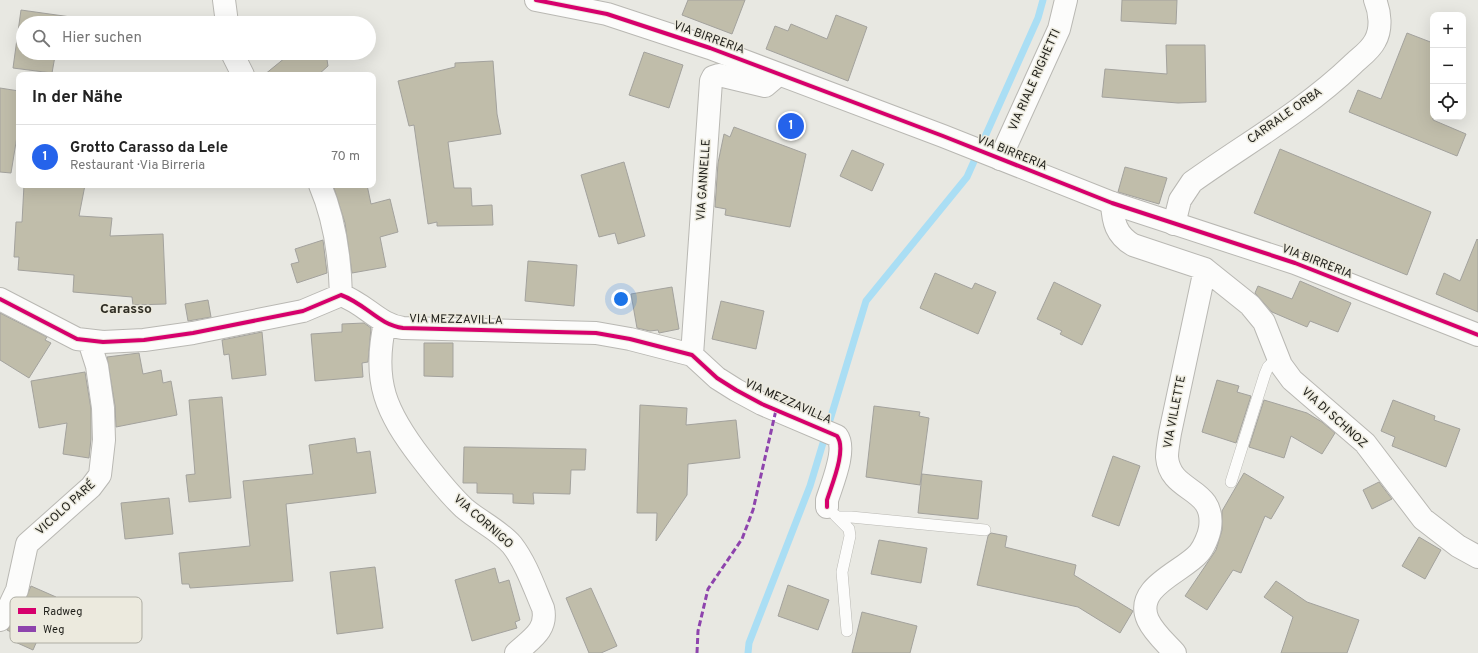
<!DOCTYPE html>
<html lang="de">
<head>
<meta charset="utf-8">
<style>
	body { margin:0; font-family:Overpass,sans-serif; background:#f2f2f2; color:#222 }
	.controls { position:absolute; right:12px; top:12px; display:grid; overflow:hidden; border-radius:8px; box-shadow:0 4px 16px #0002 }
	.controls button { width:36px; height:36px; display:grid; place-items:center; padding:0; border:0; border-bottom:1px solid #e0e0e0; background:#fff; color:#222; font:20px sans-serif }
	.you { position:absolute; left:621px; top:299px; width:14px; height:14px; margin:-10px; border:3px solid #fff; border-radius:50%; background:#1a73e8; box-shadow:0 0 0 6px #1a73e833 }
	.badge { display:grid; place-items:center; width:26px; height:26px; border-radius:50%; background:#2563eb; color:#fff; font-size:13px; font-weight:700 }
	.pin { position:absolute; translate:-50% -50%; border:2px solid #fff; box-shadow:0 1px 4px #0006 }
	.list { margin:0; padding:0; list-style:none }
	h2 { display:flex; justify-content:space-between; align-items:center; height:52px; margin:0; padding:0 16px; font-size:17px }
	h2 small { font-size:13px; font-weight:400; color:#767676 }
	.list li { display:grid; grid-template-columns:26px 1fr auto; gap:12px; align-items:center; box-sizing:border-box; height:64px; padding:0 16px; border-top:1px solid #e0e0e0 }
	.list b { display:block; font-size:15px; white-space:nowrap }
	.list p { margin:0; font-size:13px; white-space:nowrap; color:#767676 }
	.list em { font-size:13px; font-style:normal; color:#767676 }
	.icon { flex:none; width:22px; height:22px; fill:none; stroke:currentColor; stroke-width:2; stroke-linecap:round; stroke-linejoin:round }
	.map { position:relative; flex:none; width:1478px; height:653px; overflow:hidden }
	.search { position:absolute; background:#fff; box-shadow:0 4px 16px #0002; left:16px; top:16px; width:360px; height:44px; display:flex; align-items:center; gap:10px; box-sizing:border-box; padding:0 14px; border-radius:22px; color:#767676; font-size:15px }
	.panel { position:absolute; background:#fff; box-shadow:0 4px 16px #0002; left:16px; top:72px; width:360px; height:116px; border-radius:8px }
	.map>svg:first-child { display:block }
</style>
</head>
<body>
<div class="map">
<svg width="1478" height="653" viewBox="0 0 1478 653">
	<rect width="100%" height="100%" fill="#e8e8e2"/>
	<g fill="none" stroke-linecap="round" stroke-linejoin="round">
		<path stroke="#aadef4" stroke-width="7" d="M748 653 749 643 810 486 866 301 967 177 1038 18 1043 0"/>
	</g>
	<path fill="#c0bdaa" stroke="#a3a29d" d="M688 0H745L732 34 682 15Z
		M1122 0H1177L1176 24 1121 21Z
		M21 10 78 18V23H23V53H73V59L55 56 52 73 13 68Z
		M836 15 867 27 848 81 766 49 775 26 788 31 791 24 827 39Z
		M1407 33 1433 43V120L1466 134 1457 156 1349 112 1358 90 1381 99Z
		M1166 45H1205L1206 102 1178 103 1102 97 1105 69 1167 74Z
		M644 52 683 65 669 108 629 95Z
		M291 53H326L328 66 318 75H264Z
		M493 61 497 114 501 134 448 142 454 188H471L472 206 492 205 493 225 437 226V222L428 224 414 125 409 126 398 81 455 67V63Z
		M0 88 19 91V124L11 173 0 172Z
		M734 127 806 154 790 227 725 215 726 209 715 207 718 163 724 134 730 137Z
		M1280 149 1431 212 1407 275 1254 213Z
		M852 150 884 164 872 191 840 176Z
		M624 162 645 236 618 244 615 233 599 237 581 175Z
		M1125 167 1167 178 1159 204 1118 192Z
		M24 185H85L79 216 112 218 110 236 163 234 166 304 133 305 132 297 73 292 74 275 18 270 19 257H14L16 222H22Z
		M333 185H367L371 204 390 199 398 232 380 237 386 267 352 273 345 223Z
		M1477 239 1478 240V312L1436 294 1444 273 1460 281Z
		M323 240 327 273 297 283 291 264 299 262 295 249Z
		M528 261 577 265 574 306 525 301Z
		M935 273 972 289 975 283 996 292 978 334 920 308Z
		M1300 281 1351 303 1338 332 1310 321 1307 327 1272 312 1255 293 1258 286 1292 299Z
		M1054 282 1101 305 1082 345 1060 334 1062 331 1037 319Z
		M672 287 679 329 659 333 658 330 650 331 637 328 631 294Z
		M208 300 211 317 188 321 185 304Z
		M721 301 764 311 756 349 712 339Z
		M0 313 47 337 45 340 51 343 29 378 0 360Z
		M364 323 371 328 368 362 362 363 363 377 315 381 311 334 342 332V324Z
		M262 332 266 375 232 379 229 354 224 355 222 340Z
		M424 343H453V377L424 376Z
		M139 353 143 374 161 370 163 383 171 381 177 415 116 427 115 406 107 357Z
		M85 372 91 409V439L89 458 63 454 67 423 39 428 31 381Z
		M1217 380 1239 386 1237 392 1251 396 1236 443 1202 432Z
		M222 397 231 498 189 502 186 475 195 474 189 400Z
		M1264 400 1307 413 1322 422 1335 433 1322 454 1291 436 1284 458 1249 447Z
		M1393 400 1435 416 1434 420 1460 429 1446 467 1392 446 1395 437 1381 431Z
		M640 405 687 408 686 425 736 420 740 458 688 464 687 495 656 541 657 513H637Z
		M874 406 920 412 919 416 929 418 920 485 866 477Z
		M355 438 357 453 370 451 376 493 286 504 293 581 190 588 189 584H182L179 553 250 546 243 481 313 474 309 445Z
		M464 447 586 449 585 470H571L570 494 533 493 534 504 513 503V494L477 493V483H463Z
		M1113 456 1140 466 1119 526 1092 516Z
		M1244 473 1284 497 1271 519 1265 516 1241 573 1233 570 1207 610 1185 596 1216 550 1222 530V511Z
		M922 474 982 481 978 519 918 513Z
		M1379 482 1392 499 1372 509 1363 490Z
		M169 498 173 534 125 539 121 503Z
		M991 533 1007 536 1005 547 1076 565 1074 575 1133 611 1120 633 1078 607 977 585 988 536Z
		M1419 537 1441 550 1425 579 1402 566Z
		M879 540 927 548 921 583 871 574Z
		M375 567 383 628 337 634 330 572Z
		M495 568 499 583 509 580 520 620 515 622 517 628 472 641 455 580Z
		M1276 581 1307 602 1359 620 1347 653H1281L1293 617 1264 597Z
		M788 585 829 600 818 630 778 616Z
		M31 586 56 597 33 650 13 641 15 634 7 630 20 612Z
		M591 588 617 646 601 653H589L566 598Z
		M862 612 917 626 910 653H852Z"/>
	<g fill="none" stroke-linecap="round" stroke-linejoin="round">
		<g stroke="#b9b8b3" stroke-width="12">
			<path id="service" d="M1231 482 1265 374 1268 367 1278 357
				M835 515 849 529 850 536 842 572 847 631
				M839 517H851L985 530"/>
		</g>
		<g stroke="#b9b8b3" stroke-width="24">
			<path id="minor" d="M224 0 227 23
				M232 53 243 75
				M1000 159 1059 29 1066 0
				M320 185C335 220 340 258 341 295
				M1112 203C1113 222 1116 235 1133 245L1205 269 1250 305 1264 322 1281 365 1292 380 1365 443 1423 519 1458 546 1478 557
				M1174 224 1180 200 1192 182C1245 144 1304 111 1352 65 1359 58 1370 51 1375 41 1382 29 1380 12 1375 0
				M0 299 77 339 103 342 144 340 193 333 303 311 341 295C366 304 379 325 403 328L596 333 630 339 692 355 717 378 736 390 762 404 837 436C847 449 832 484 827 500V507
				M385 323C372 382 386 412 421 458 434 475 448 493 464 508 479 521 499 530 512 545 526 563 534 587 543 608 548 630 531 639 516 653
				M692 355 711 81 713 77 719 75 765 86 778 75
				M0 620 9 607 17 590 27 544 91 487 100 475 104 440 103 408 97 366 89 341
				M1175 653C1166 643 1154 633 1148 620 1133 587 1183 572 1199 553 1204 547 1209 535 1210 528 1216 486 1170 494 1167 457 1167 449 1169 440 1170 433L1205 269"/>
		</g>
		<g stroke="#b9b8b3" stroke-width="24">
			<path id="tertiary" d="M536 0 607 14 710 48 943 136 1112 203 1295 263 1478 335"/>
		</g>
		<use href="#service" stroke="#fcfcfb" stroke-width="11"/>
		<use href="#minor" stroke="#fcfcfb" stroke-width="22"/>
		<use href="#tertiary" stroke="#fcfcfb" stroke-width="22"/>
		<path stroke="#8e44ad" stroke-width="3" stroke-dasharray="6 3" stroke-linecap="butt" d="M697 653 698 631 708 589 742 539 753 510 776 410"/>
		<g stroke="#eceade" stroke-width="6">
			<path id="cycleway" d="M536 0 607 14 710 48 943 136 1112 203 1295 263 1478 335
				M0 299 77 339 103 342 144 340 193 333 303 311 341 295C366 304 379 325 403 328L596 333 630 339 692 355 717 378 736 390 762 404 837 436C847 449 832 484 827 500V507"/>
		</g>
		<use href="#cycleway" stroke="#d6006c" stroke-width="4"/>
	</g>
	<g text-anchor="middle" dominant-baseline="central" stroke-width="3" stroke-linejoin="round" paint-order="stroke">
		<g font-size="12" fill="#1e1e19" stroke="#eceade">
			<text transform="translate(709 38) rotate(20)">VIA BIRRERIA</text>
			<text transform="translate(1035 80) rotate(-66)">VIA RIALE RIGHETTI</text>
			<text transform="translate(1285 116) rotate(-35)">CARRALE ORBA</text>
			<text transform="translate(1012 153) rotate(22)">VIA BIRRERIA</text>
			<text transform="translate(704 180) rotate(-86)">VIA GANNELLE</text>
			<text transform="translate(1317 262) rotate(21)">VIA BIRRERIA</text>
			<text transform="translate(456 320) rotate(1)">VIA MEZZAVILLA</text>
			<text transform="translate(788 402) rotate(24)">VIA MEZZAVILLA</text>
			<text transform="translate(1175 412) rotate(-79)">VIA VILLETTE</text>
			<text transform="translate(1334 418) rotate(42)">VIA DI SCHNOZ</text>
			<text transform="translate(66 508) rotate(-42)">VICOLO PARÉ</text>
			<text transform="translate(483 522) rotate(41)">VIA CORNIGO</text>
		</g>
		<g font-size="14" font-weight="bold" fill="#302e25" stroke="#eceade">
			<text x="126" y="309">Carasso</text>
		</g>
	</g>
	<rect x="10" y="597" width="132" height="46" rx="6" fill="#eceade" stroke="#aeada3" stroke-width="1"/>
	<rect x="18" y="608" width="18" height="6" fill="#d6006c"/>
	<rect x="18" y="626" width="18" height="6" fill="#8e44ad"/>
	<g font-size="11" fill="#1e1e19">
		<text x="43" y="615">Radweg</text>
		<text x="43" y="633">Weg</text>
	</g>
</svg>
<div class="controls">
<button>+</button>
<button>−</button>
<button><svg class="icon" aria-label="locate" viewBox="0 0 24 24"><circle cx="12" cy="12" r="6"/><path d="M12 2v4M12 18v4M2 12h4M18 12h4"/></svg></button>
</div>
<div class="you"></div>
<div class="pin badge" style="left:791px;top:126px">1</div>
<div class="search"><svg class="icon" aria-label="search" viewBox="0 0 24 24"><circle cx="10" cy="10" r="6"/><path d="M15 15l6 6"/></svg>Hier suchen</div>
<section class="panel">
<h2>In der Nähe<small></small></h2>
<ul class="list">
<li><span class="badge">1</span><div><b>Grotto Carasso da Lele</b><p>Restaurant · Via Birreria</p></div><em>70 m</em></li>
</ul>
</section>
</div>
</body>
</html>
